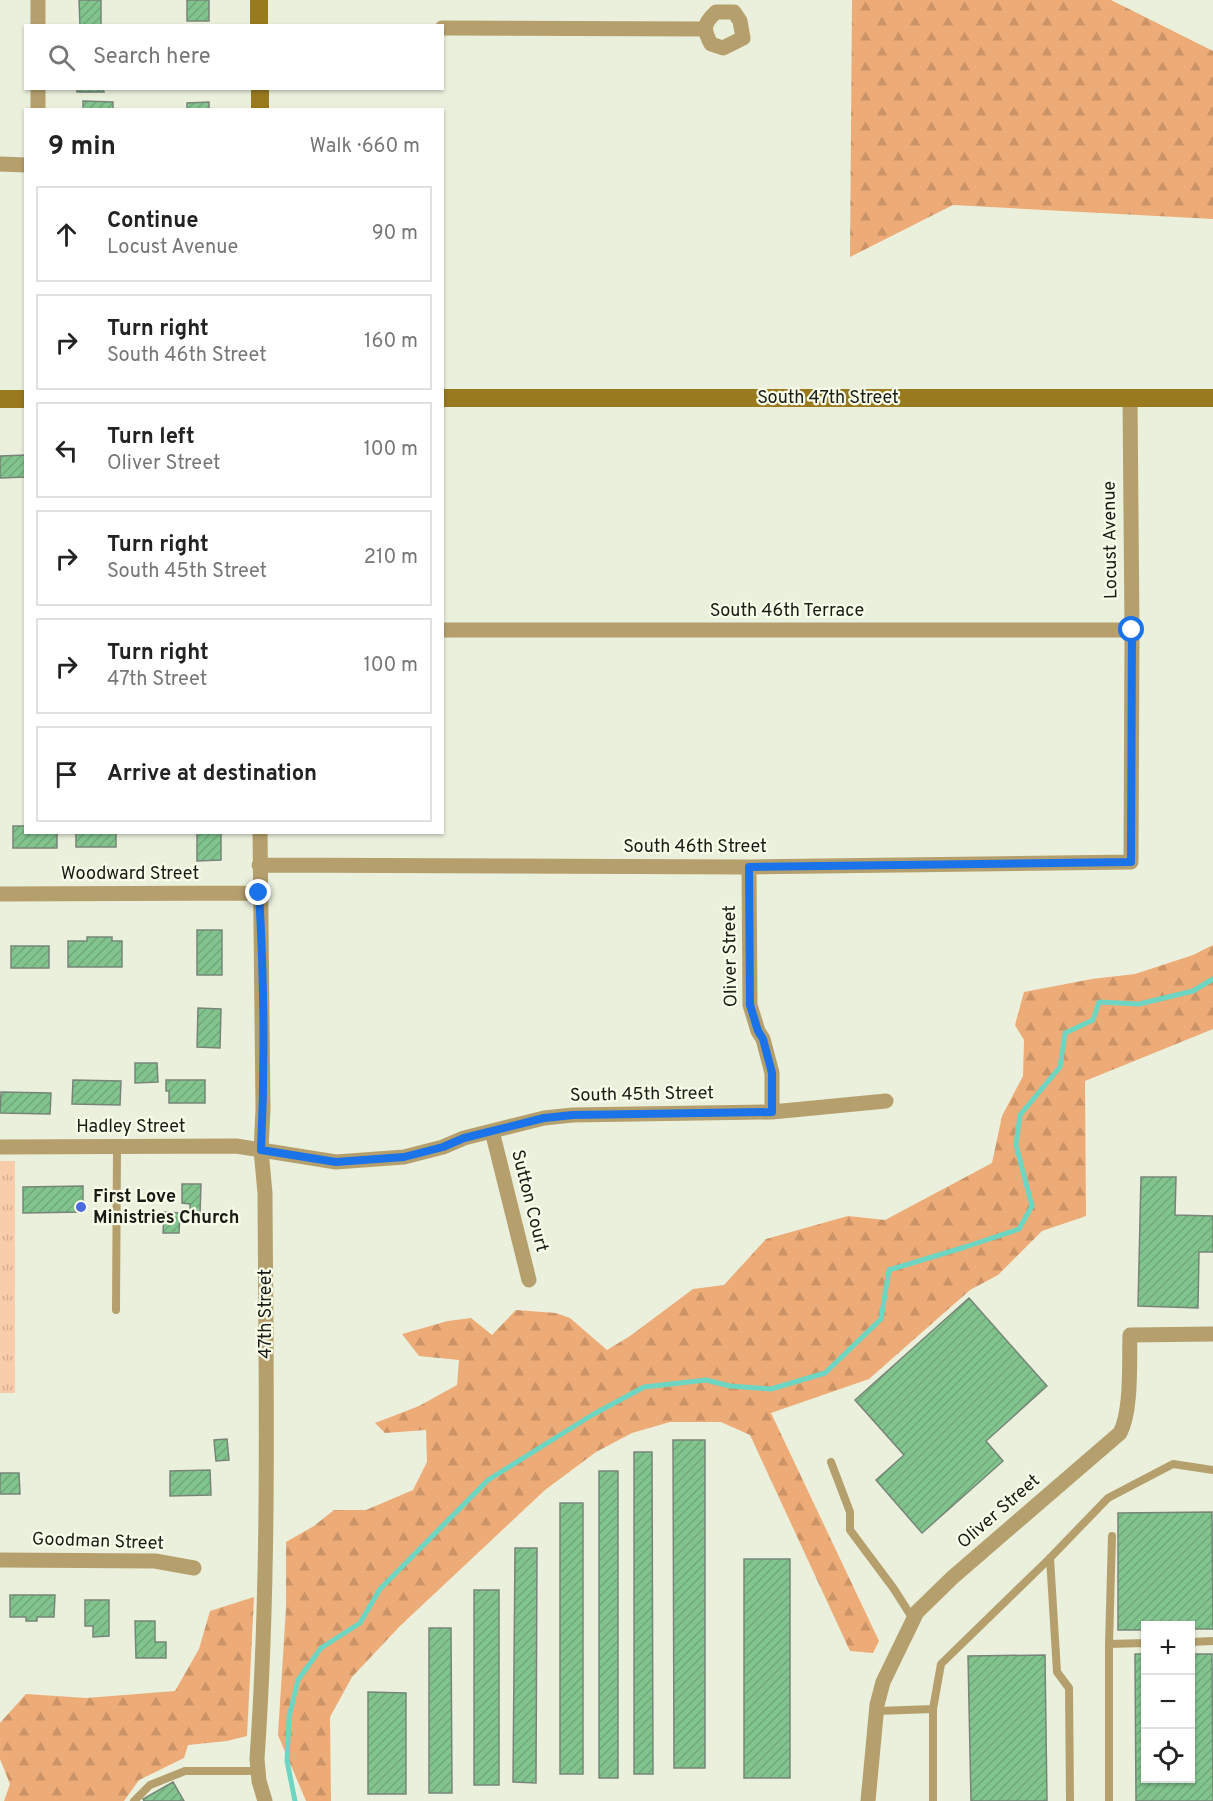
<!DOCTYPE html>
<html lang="en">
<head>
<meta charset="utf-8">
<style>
	body { margin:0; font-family:Overpass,sans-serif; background:#f2f2f2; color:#222 }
	.controls { position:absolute; right:18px; bottom:18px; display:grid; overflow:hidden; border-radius:0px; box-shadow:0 2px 4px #0004 }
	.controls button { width:54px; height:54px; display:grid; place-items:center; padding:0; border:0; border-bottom:2px solid #e0e0e0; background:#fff; color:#222; font:30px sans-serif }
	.stop { position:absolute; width:18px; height:18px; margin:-14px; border:4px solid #1a73e8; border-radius:50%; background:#fff }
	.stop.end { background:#1a73e8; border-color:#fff; box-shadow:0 2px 6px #0008 }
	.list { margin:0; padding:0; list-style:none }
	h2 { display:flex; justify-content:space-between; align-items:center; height:78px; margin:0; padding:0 24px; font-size:26px }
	h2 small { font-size:20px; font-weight:400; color:#767676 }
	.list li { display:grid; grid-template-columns:39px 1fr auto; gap:18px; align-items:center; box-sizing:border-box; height:96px; margin:0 12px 12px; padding:0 12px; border:2px solid #e0e0e0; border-radius:0px }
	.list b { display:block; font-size:22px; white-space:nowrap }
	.list p { margin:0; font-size:20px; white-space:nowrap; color:#767676 }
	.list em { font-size:20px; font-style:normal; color:#767676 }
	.icon { flex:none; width:33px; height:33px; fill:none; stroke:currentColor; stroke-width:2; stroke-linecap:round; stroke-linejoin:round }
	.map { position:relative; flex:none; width:1213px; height:1801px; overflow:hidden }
	.search { position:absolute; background:#fff; box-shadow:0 2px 4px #0004; left:24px; top:24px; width:420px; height:66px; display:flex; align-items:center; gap:15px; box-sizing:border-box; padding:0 21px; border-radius:0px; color:#767676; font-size:22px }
	.panel { position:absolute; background:#fff; box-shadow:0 2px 4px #0004; left:24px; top:108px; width:420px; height:726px; border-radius:0px }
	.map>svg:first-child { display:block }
</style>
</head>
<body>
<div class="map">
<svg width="1213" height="1801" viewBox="0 0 1213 1801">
	<defs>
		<pattern id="forest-firs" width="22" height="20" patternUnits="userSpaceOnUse" patternTransform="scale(1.5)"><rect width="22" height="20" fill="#edab77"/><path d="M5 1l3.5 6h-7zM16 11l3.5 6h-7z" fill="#cb9366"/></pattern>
		<pattern id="park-tufts" width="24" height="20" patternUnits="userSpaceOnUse" patternTransform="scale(1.5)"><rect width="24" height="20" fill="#f8cdab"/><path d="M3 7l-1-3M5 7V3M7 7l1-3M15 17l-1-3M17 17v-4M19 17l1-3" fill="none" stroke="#d4af92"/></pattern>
		<pattern id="building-hatch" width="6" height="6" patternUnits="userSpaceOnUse" patternTransform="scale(1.5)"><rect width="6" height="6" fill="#82c48e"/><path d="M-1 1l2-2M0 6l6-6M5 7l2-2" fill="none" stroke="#70a87a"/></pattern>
	</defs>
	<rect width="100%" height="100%" fill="#ebf0dd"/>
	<path fill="url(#forest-firs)" d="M852 0H1111L1213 51V219L953 205 850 257Z
		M1213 945V1029L1085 1081 1086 1216 1042 1231 998 1275 970 1290 869 1379 771 1413 879 1641 873 1653 850 1651 750 1435 721 1422H670L632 1433 596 1452 545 1490 400 1626 352 1677 330 1717 331 1801H306L278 1735 286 1608V1542L314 1526 334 1510H366L413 1490 427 1462 426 1430 385 1433 375 1423 419 1406 457 1385 459 1360 419 1356 402 1334 448 1321 471 1318 492 1335 516 1310 556 1313 570 1318 607 1350 630 1336 693 1289 724 1285 766 1239 848 1216 885 1220 992 1163 1002 1116 1023 1076 1024 1040 1015 1025 1024 992 1092 979 1135 974 1193 955Z
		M254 1597 247 1736 227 1741 188 1745 184 1758 139 1780 124 1801H4L10 1784 0 1759V1723L26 1694 86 1698 175 1691 199 1649 210 1611Z"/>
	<path fill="url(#park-tufts)" d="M0 1161H15V1393H0Z"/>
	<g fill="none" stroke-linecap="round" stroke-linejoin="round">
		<path stroke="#6dd6c2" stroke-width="5" d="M295 1801 287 1761 289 1717 298 1680 321 1648 360 1623 380 1589 488 1480 592 1415 644 1387 706 1380 730 1386 771 1389 825 1373 881 1319 889 1270 965 1247 1019 1229 1032 1206 1016 1145 1020 1115 1060 1067 1065 1033 1093 1020 1099 1002 1139 1004 1193 991 1213 979"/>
	</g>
	<path fill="url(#building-hatch)" stroke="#778579" stroke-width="1.5" d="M79 0H101V26H80Z
		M187 0H209V21H187Z
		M77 88H103L104 92H77Z
		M83 101 113 102V110H83Z
		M209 102V110H187V103Z
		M26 455V477L0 478V456Z
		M13 826H26V832H57V848H13Z
		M76 832H116V847H76Z
		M197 832H221V860L197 861Z
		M197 930H222V975H197Z
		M87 937H112V941H122V967H68V941H87Z
		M11 946H49V968H11Z
		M198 1008 221 1009 220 1048 197 1047Z
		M135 1063H157L158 1082 135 1083Z
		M73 1080 121 1081 120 1105 72 1104Z
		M166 1080H205V1103H169V1091H166Z
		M1 1092 51 1093 50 1114 0 1113Z
		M1141 1177H1176L1175 1215 1213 1216V1252H1199L1198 1308 1138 1306Z
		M182 1184H201L200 1214H190V1204L182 1203Z
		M83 1186V1212L23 1213V1187Z
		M164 1212 180 1213 179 1233H163Z
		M969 1298 1047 1386 986 1441 1003 1461 922 1533 876 1480 904 1455 855 1400Z
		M227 1439 229 1460 216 1461 214 1440Z
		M673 1440H705V1768H674Z
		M634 1452H652L653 1774H634Z
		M210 1470 211 1495 170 1496V1471Z
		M599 1471H618V1778H599Z
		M0 1473H19L20 1494H0Z
		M560 1503H583V1774H560Z
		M1212 1512 1213 1629H1190V1626H1146V1630H1118V1513Z
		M515 1548H537L536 1783 513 1782Z
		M744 1559H790V1778H744Z
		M474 1590H499V1785H474Z
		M10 1595H55L54 1617H37V1621H26V1617H10Z
		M85 1600H109V1636L93 1637V1626H85Z
		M135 1621H155V1642H166V1658H136Z
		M429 1628H451L452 1793H429Z
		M1135 1654H1146V1778H1190V1654H1212L1213 1801H1136Z
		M1045 1655 1047 1801H971L968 1656Z
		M368 1692 406 1693V1794H368Z
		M173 1782 184 1801H144L143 1799Z"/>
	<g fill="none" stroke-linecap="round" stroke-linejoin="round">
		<path stroke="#b5a06d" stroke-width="8" d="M116 1310 117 1147
			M831 1462 850 1512V1530L894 1589 913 1619
			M1050 1558 1057 1672 1069 1688 1070 1801
			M1190 1642 1213 1641
			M1109 1644 1112 1536
			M933 1709V1801
			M877 1711 933 1709 941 1664 1050 1558 1108 1498 1173 1464 1213 1470
			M134 1801 150 1785 185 1771H258
			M1109 1801V1644L1146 1643"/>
		<path stroke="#b5a06d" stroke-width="15" d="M38 0V26
			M716 12H734L740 21 743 38 723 48 711 44C703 29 703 24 716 12Z
			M442 28 705 29
			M38 88V110
			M0 164 26 165
			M442 630H1132
			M260 832 263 1109 261 1150 265 1193C266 1382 270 1570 257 1759L259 1781 265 1801
			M259 865 749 867 1131 862 1132 630 1130 398
			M749 867 750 1005 758 1031 763 1039 772 1073V1112
			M0 894 259 893
			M492 1131 529 1280
			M0 1147 236 1146 336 1162 404 1157 443 1147 464 1138 544 1118 573 1115 772 1112 886 1101
			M0 1560 155 1561 194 1568
			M868 1801 877 1705 883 1682 917 1612 953 1577 1120 1433C1132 1410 1129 1362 1130 1335L1213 1334"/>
		<path stroke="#997a1e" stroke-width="18" d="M259 0V26
			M260 88V110
			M442 398H1213
			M0 399H26"/>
	</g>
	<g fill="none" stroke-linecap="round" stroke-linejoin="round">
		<path stroke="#1a73e8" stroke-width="8" d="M259 893C264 978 265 1065 261 1150L336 1162 404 1157 443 1147 464 1138 544 1118 573 1115 772 1112V1073L763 1039 758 1031 750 1005 749 867 1131 862 1132 630"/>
	</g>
	<circle fill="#4b6ade" stroke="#f8fdea" stroke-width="2" cx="81" cy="1207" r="6"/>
	<g text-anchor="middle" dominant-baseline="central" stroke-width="4.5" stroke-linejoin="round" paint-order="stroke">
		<g font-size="18" fill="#191b14" stroke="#f8fdea">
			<text x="828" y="398">South 47th Street</text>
			<text transform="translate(1111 540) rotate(-91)">Locust Avenue</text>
			<text x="787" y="611">South 46th Terrace</text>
			<text x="695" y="847">South 46th Street</text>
			<text x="130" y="874">Woodward Street</text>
			<text transform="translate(731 956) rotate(-91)">Oliver Street</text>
			<text transform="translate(642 1095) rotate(-1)">South 45th Street</text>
			<text x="131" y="1127">Hadley Street</text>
			<text transform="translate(529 1201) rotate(76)">Sutton Court</text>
			<text transform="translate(266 1314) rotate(-90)">47th Street</text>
			<text transform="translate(999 1512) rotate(-41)">Oliver Street</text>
			<text transform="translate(98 1542) rotate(2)">Goodman Street</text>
		</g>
		<g font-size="18" font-weight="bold" fill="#191b14" stroke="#f8fdea" text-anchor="start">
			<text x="93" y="1197">First Love<tspan x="93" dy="21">Ministries Church</tspan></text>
		</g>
	</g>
</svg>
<div class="controls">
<button>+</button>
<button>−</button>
<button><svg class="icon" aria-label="locate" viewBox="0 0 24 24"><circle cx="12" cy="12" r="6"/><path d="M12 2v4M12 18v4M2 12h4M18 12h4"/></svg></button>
</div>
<div class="stop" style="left:1132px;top:630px"></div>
<div class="stop end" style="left:259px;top:893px"></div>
<div class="search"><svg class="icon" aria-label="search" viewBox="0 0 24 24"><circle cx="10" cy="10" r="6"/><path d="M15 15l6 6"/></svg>Search here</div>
<section class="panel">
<h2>9 min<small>Walk · 660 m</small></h2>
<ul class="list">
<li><svg class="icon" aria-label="ahead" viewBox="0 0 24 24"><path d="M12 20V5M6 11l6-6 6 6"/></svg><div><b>Continue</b><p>Locust Avenue</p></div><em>90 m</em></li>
<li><svg class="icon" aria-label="right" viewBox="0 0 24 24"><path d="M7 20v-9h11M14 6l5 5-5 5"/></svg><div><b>Turn right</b><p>South 46th Street</p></div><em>160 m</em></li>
<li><svg class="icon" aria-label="left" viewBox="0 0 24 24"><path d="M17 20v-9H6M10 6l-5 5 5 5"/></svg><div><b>Turn left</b><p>Oliver Street</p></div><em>100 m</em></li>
<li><svg class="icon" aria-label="right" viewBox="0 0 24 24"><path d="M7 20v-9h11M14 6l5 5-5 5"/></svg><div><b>Turn right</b><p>South 45th Street</p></div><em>210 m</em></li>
<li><svg class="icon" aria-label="right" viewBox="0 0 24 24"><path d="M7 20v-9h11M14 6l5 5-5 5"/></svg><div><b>Turn right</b><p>47th Street</p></div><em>100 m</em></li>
<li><svg class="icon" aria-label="arrive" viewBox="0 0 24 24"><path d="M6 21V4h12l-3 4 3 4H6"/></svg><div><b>Arrive at destination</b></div></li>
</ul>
</section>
</div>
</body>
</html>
